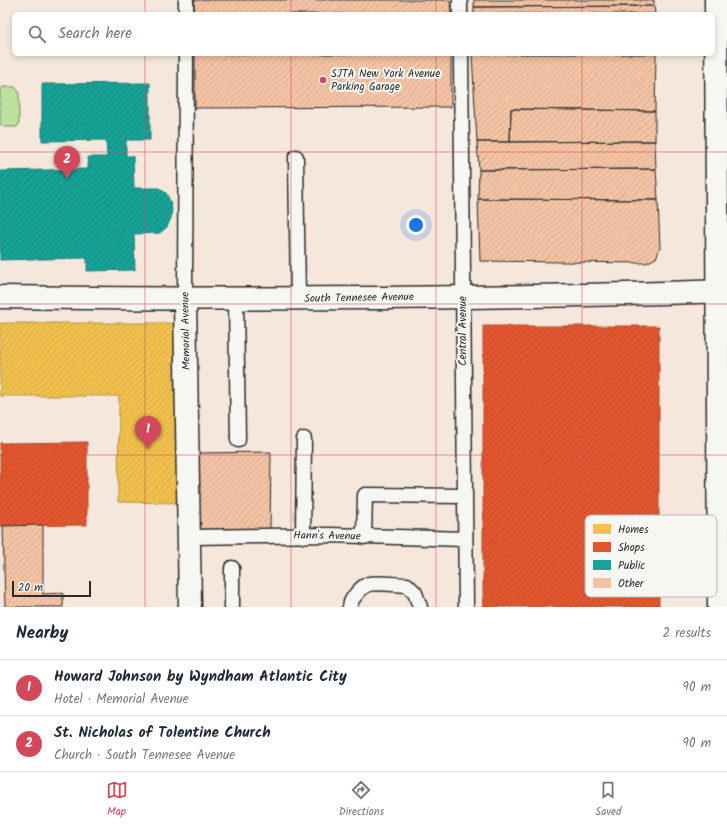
<!DOCTYPE html>
<html lang="en">
<head>
<meta charset="utf-8">
<style>
	body { margin:0; font-family:Kalam,sans-serif; background:#f2f2f3; color:#1f2937 }
	.scale { position:absolute; left:12px; bottom:10px; width:79px; box-sizing:border-box; padding-left:4px; border:2px solid #2b2b2b; border-top:0; font-size:11px; line-height:14px; white-space:nowrap; color:#2b2b2b; -webkit-text-stroke:3px #f6f6f2; paint-order:stroke }
	.you { position:absolute; left:416px; top:225px; width:14px; height:14px; margin:-10px; border:3px solid #fff; border-radius:50%; background:#1a73e8; box-shadow:0 0 0 6px #1a73e833 }
	.badge { display:grid; place-items:center; width:26px; height:26px; border-radius:50%; background:#d1495b; color:#fff; font-size:13px; font-weight:700 }
	.pin { position:absolute; translate:-50% -33px; filter:drop-shadow(0 1px 2px #0008) }
	.pin::after { content:''; position:absolute; top:21px; width:14px; height:12px; background:inherit; clip-path:polygon(0 0,100% 0,50% 100%) }
	.list { margin:0; padding:0; list-style:none }
	h2 { display:flex; justify-content:space-between; align-items:center; height:52px; margin:0; padding:0 16px; font-size:17px }
	h2 small { font-size:13px; font-weight:400; color:#747a83 }
	.list li { display:grid; grid-template-columns:26px 1fr auto; gap:12px; align-items:center; box-sizing:border-box; height:56px; padding:0 16px; border-top:1px solid #e0e1e3 }
	.list b { display:block; font-size:15px; white-space:nowrap }
	.list p { margin:0; font-size:13px; white-space:nowrap; color:#747a83 }
	.list em { font-size:13px; font-style:normal; color:#747a83 }
	.icon { flex:none; width:22px; height:22px; fill:none; stroke:currentColor; stroke-width:2; stroke-linecap:round; stroke-linejoin:round }
	.map { position:relative; flex:none; width:727px; height:607px; overflow:hidden }
	.search { position:absolute; background:#fff; box-shadow:0 2px 6px #0003; left:12px; right:12px; top:12px; height:44px; display:flex; align-items:center; gap:10px; box-sizing:border-box; padding:0 14px; border-radius:6px; color:#747a83; font-size:15px }
	.sheet { height:164px; background:#fff }
	nav { display:flex; justify-content:space-around; align-items:center; box-sizing:border-box; height:56px; border-top:1px solid #e0e1e3; background:#fff; font-size:11px; color:#747a83 }
	nav a { display:grid; justify-items:center; gap:2px }
	nav .on { color:#d1495b }
	.map>svg:first-child { display:block }
</style>
</head>
<body>
<div class="map">
<svg width="727" height="607" viewBox="0 0 727 607">
	<defs>
		<pattern id="homes-hatch" width="6" height="6" patternUnits="userSpaceOnUse"><rect width="6" height="6" fill="#f2c14e"/><path d="M-1 1l2-2M0 6l6-6M5 7l2-2" fill="none" stroke="#d0a644"/></pattern>
		<pattern id="shops-hatch" width="6" height="6" patternUnits="userSpaceOnUse"><rect width="6" height="6" fill="#e4572e"/><path d="M-1 1l2-2M0 6l6-6M5 7l2-2" fill="none" stroke="#b94827"/></pattern>
		<pattern id="public-hatch" width="6" height="6" patternUnits="userSpaceOnUse"><rect width="6" height="6" fill="#17a398"/><path d="M-1 1l2-2M0 6l6-6M5 7l2-2" fill="none" stroke="#15857c"/></pattern>
		<pattern id="building-hatch" width="6" height="6" patternUnits="userSpaceOnUse"><rect width="6" height="6" fill="#f4c3a4"/><path d="M-1 1l2-2M0 6l6-6M5 7l2-2" fill="none" stroke="#d1a88d"/></pattern>
	</defs>
	<rect width="100%" height="100%" fill="#f5e7db"/>
	<filter id="ink" filterUnits="userSpaceOnUse"><feTurbulence type="fractalNoise" baseFrequency=".025" numOctaves="2"/><feDisplacementMap in="SourceGraphic" scale="8" xChannelSelector="R" yChannelSelector="G"/><feConvolveMatrix kernelMatrix="1 2 1 2 8 2 1 2 1" color-interpolation-filters="sRGB"/></filter>
	<g filter="url(#ink)">
		<path fill="#bde29d" stroke="#748664" d="M3 87H15L19 92V123L17 127H4L0 124V91Z"/>
		<path fill="url(#homes-hatch)" stroke="#b69444" d="M0 323H178L177 503 118 502 119 396H0Z"/>
		<path fill="url(#shops-hatch)" stroke="#ac4a2d" d="M483 326H659V607H483Z
			M87 442V525L0 526V443Z"/>
		<path fill="url(#public-hatch)" stroke="#1d7f77" d="M150 83V140H126V156H133L134 188H159L166 193 170 201 172 209 171 218 167 227 160 233 134 234 135 270 87 271V258L0 260V171L88 169V157H107L106 140 42 141V84Z"/>
		<path fill="url(#building-hatch)" stroke="#2b2b2b" d="M194 0H450L451 14H194Z
			M474 0H654V6L474 7Z
			M654 6 655 14H474V7Z
			M195 54H451V107L195 108Z
			M472 54H656L655 111 511 109 510 142H477Z
			M511 109 655 111V141L510 142Z
			M655 141 656 169 479 170 477 142Z
			M656 169 658 200 478 199 479 170Z
			M478 199 658 200 660 248 656 258 646 263 480 261Z
			M271 452 270 531H197V453Z
			M43 525V594L63 593V607H5L3 526Z"/>
		<g fill="none" stroke-linecap="round" stroke-linejoin="round">
			<g stroke="#2b2b2b" stroke-width="17">
				<path id="lane" d="M460 0V14
					M186 14V0
					M461 54 466 607
					M296 157 298 298
					M185 299 186 54
					M236 299 238 440
					M303 536 304 439
					M190 537 330 535 465 539
					M364 537 365 495 464 496
					M232 607V568
					M350 607C350 599 362 586 369 584 375 582 400 585 407 585L415 593 420 607"/>
			</g>
			<g stroke="#2b2b2b" stroke-width="25">
				<path id="street" d="M185 299 190 607"/>
			</g>
			<g stroke="#2b2b2b" stroke-width="25">
				<path id="secondary" d="M0 297C242 300 485 299 727 291"/>
			</g>
			<g stroke="#2b2b2b" stroke-width="25">
				<path id="highway" d="M716 0 719 607"/>
			</g>
			<use href="#lane" stroke="#f6f6f2" stroke-width="14"/>
			<use href="#street" stroke="#f6f6f2" stroke-width="22"/>
			<use href="#secondary" stroke="#f6f6f2" stroke-width="22"/>
			<use href="#highway" stroke="#f6f6f2" stroke-width="22"/>
		</g>
	</g>
	<path fill="none" stroke="#d1495b" stroke-width="1" stroke-opacity="0.55" d="M145 0V14M291 0V14M436 0V14M582 0V14M145 54V607M291 54V607M436 54V607M582 54V607M0 152H727M0 304H727M0 455H727"/>
	<circle fill="#d1495b" stroke="#f6f6f2" stroke-width="1.5" cx="323" cy="80" r="4"/>
	<g text-anchor="middle" dominant-baseline="central" stroke-width="4" stroke-linejoin="round" paint-order="stroke">
		<g font-size="11" fill="#2b2b2b" stroke="#f6f6f2" text-anchor="start">
			<text x="331" y="74">SJTA New York Avenue<tspan x="331" dy="13">Parking Garage</tspan></text>
		</g>
		<g font-size="11" fill="#2b2b2b" stroke="#f6f6f2">
			<text transform="translate(359 298) rotate(-1)">South Tennesee Avenue</text>
			<text transform="translate(186 331) rotate(-91)">Memorial Avenue</text>
			<text transform="translate(463 331) rotate(-90)">Central Avenue</text>
			<text transform="translate(327 536) rotate(1)">Hann's Avenue</text>
		</g>
	</g>
	<rect x="585" y="515" width="132" height="82" rx="6" fill="#f6f6f2" stroke="#b9b9b6" stroke-width="1"/>
	<rect x="593" y="524" width="18" height="10" fill="#f2c14e"/>
	<rect x="593" y="542" width="18" height="10" fill="#e4572e"/>
	<rect x="593" y="560" width="18" height="10" fill="#17a398"/>
	<rect x="593" y="578" width="18" height="10" fill="#f4c3a4"/>
	<g font-size="11" fill="#2b2b2b">
		<text x="618" y="533">Homes</text>
		<text x="618" y="551">Shops</text>
		<text x="618" y="569">Public</text>
		<text x="618" y="587">Other</text>
	</g>
</svg>
<div class="scale">20 m</div>
<div class="you"></div>
<div class="pin badge" style="left:148px;top:449px">1</div>
<div class="pin badge" style="left:67px;top:179px">2</div>
<div class="search"><svg class="icon" aria-label="search" viewBox="0 0 24 24"><circle cx="10" cy="10" r="6"/><path d="M15 15l6 6"/></svg>Search here</div>
</div>
<section class="sheet">
<h2>Nearby<small>2 results</small></h2>
<ul class="list">
<li><span class="badge">1</span><div><b>Howard Johnson by Wyndham Atlantic City</b><p>Hotel · Memorial Avenue</p></div><em>90 m</em></li>
<li><span class="badge">2</span><div><b>St. Nicholas of Tolentine Church</b><p>Church · South Tennesee Avenue</p></div><em>90 m</em></li>
</ul>
</section>
<nav>
<a class="on"><svg class="icon" aria-label="map" viewBox="0 0 24 24"><path d="M3 6l6-2 6 2 6-2v14l-6 2-6-2-6 2zM9 4v14M15 6v14"/></svg>Map</a>
<a><svg class="icon" aria-label="directions" viewBox="0 0 24 24"><path d="M12 3l9 9-9 9-9-9zM9 14v-3h6M13 9l2 2-2 2"/></svg>Directions</a>
<a><svg class="icon" aria-label="saved" viewBox="0 0 24 24"><path d="M7 4h10v16l-5-4-5 4z"/></svg>Saved</a>
</nav>
</body>
</html>
